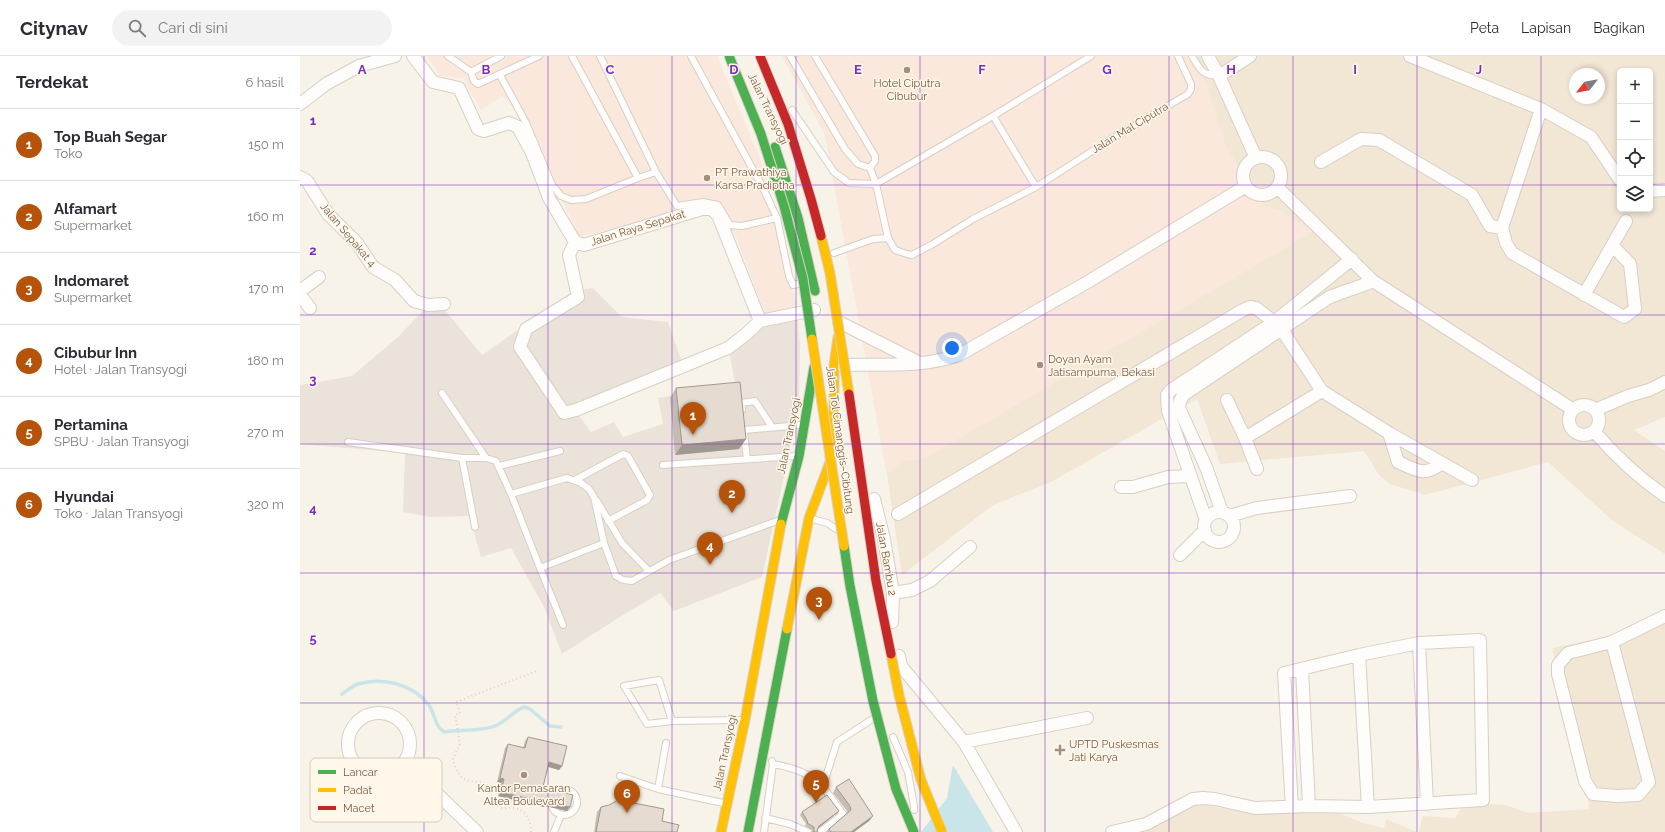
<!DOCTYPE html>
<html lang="id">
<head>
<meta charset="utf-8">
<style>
	body { margin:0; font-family:Raleway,sans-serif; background:#f2f2f3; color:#2b2b33 }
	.controls { position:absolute; right:12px; top:12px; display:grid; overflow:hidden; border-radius:6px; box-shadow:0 2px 6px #0003 }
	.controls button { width:36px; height:36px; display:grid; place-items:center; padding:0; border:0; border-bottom:1px solid #e1e1e2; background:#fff; color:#2b2b33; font:20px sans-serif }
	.compass { position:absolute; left:1269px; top:12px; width:36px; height:36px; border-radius:50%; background:#fff; box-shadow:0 2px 6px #0003; rotate:239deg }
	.you { position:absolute; left:652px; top:292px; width:14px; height:14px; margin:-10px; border:3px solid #fff; border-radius:50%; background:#1a73e8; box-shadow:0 0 0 6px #1a73e833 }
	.badge { display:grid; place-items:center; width:26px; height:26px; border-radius:50%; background:#b45309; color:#fff; font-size:13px; font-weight:700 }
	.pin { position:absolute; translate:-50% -33px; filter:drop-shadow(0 1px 2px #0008) }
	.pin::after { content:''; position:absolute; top:21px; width:14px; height:12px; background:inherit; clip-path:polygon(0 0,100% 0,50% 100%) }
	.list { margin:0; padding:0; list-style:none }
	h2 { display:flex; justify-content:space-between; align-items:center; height:52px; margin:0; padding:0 16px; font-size:17px }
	h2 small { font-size:13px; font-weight:400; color:#7c7c81 }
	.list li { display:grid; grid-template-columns:26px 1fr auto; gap:12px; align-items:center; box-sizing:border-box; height:72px; padding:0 16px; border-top:1px solid #e1e1e2 }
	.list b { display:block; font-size:15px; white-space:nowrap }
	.list p { margin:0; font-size:13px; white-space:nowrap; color:#7c7c81 }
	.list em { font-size:13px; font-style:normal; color:#7c7c81 }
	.icon { flex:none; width:22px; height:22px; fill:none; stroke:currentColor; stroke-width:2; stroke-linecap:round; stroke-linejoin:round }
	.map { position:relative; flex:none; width:1365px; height:776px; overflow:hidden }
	header { display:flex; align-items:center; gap:24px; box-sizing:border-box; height:56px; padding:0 20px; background:#fff; border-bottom:1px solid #e1e1e2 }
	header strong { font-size:19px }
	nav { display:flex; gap:22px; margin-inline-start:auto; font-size:14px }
	.search { width:280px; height:36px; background:#f2f2f3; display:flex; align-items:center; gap:10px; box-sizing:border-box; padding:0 14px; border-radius:22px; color:#7c7c81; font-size:15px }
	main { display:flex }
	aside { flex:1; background:#fff }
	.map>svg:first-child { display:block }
</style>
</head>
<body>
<header>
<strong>Citynav</strong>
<div class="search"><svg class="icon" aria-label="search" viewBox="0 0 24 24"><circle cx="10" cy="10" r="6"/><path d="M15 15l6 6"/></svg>Cari di sini</div>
<nav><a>Peta</a><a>Lapisan</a><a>Bagikan</a></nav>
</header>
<main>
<aside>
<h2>Terdekat<small>6 hasil</small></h2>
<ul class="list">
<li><span class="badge">1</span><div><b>Top Buah Segar</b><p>Toko</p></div><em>150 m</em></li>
<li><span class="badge">2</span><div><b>Alfamart</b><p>Supermarket</p></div><em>160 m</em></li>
<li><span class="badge">3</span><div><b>Indomaret</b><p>Supermarket</p></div><em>170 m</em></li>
<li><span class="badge">4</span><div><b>Cibubur Inn</b><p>Hotel · Jalan Transyogi</p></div><em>180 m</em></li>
<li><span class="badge">5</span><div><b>Pertamina</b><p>SPBU · Jalan Transyogi</p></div><em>270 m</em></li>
<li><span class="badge">6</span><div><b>Hyundai</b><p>Toko · Jalan Transyogi</p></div><em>320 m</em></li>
</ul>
</aside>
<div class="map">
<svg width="1365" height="776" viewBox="0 0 1365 776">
	<rect width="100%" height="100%" fill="#f8f3e8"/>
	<path fill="#f2e6d5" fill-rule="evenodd" d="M482 0H1365V361L1334 374 1365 395V498L1313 465 1248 406 1125 439 1090 428 1079 419 1064 395 920 408 897 343 751 426 693 449 602 519 587 418 525 78ZM1320 15H1350V153H1320ZM1275 18H1299V42H1275Z
		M1365 553V776H1119L1123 760 1155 762 1165 747 1206 749 1228 757 1290 753 1252 592 1317 579 1351 563Z
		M896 747 937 755 986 753 1041 758 1063 767 1084 772 1086 763 1117 776H829L857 769Z"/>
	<path fill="#f9e8db" d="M127 0H417L464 112 497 252 466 260 436 181 414 150 279 181 223 58 202 40 181 54 163 22 140 20Z
		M482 0H895L904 22 926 90 964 150 980 154 1013 176 624 403 605 405 587 418 525 78Z"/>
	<path fill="#ebe3d9" d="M293 232 322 261 368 266 384 312 275 354 291 376 314 366 323 381 363 368 358 342 435 328 428 289 497 252 500 293 499 339 489 398 462 521 374 555 360 537 323 559 262 598 244 551 211 492 181 501 169 460 131 461 103 456 105 397 0 388V329L52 320 98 281 135 242 182 299 272 236Z"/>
	<path fill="#c9e5e9" d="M653 709 689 769 693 776H621L647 742Z"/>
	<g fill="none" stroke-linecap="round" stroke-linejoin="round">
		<path stroke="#c9e5e9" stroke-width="3.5" d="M42 638C47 635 52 630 58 628 83 621 113 628 129 649 135 658 134 669 144 676 157 674 183 675 195 670 206 666 213 655 224 651L230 653 250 670 261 671"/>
		<g stroke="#d6cfc5" stroke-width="8">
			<path id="lane" d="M148 0 171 16 174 25 178 28 239 0
				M272 0 338 122
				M300 0 356 116 377 150 403 146 418 149 430 169 442 170 477 162
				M391 0 463 132 477 162 489 220 493 229 498 228
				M490 0 545 93 558 108 570 112 575 105V100L515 0
				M892 0C900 14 902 19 919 20
				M171 16 201 0
				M200 19 226 67 252 129 261 140 271 144 286 143 338 122 356 116
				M492 54 534 116 549 127 576 128 693 60 791 0
				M693 60 736 131
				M570 112 576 128 588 182 595 194 607 198 612 199 633 188 673 163 736 131 808 85 888 38 891 33V28L878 0
				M534 197 573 183 588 182
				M142 337 186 402
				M442 354 441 347 455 345 472 371
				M444 374 500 369
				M444 377 447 403
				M48 386 162 402H186L196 405 211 438 240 512
				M162 402 175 471
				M363 409 496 400
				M199 410 260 395
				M275 424 323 398 328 400 350 439 347 444 308 465
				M211 438 267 422 281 427 289 433 294 441 304 487 316 520 323 524 332 525 369 504 477 465
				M297 445 322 487 349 515
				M512 463 527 467 536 473
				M263 569 240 512 304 487
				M372 665 347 668 324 630 359 624 372 665 441 664
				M593 681 608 716 614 750V754
				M473 708C513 715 520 726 543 758L520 776
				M320 720 358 733 423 747
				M523 730 537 686 574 662
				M358 733 366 687
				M251 746a13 13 0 1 1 26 0a13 13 0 1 1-26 0Z
				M465 762 490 768 508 776
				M254 776 261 759
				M464 776 473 708 472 705"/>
		</g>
		<g stroke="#d6cfc5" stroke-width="14">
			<path id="street" d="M113 0 133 26 159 32 178 73 184 75 209 67 218 71 232 97 249 142 275 186 284 189 402 153H411L418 159 460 265
				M908 0 919 20
				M950 0 919 20 956 102
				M1110 0 1241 53 1291 81 1320 124
				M0 48 26 28 59 10 95 0
				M1241 53 1202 172 1206 187 1212 197 1324 261 1335 253 1330 208 1313 190
				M943 120a19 19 0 1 1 38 0a19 19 0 1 1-38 0Z
				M1021 106 1061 83 1079 84 1172 139 1190 170 1202 172
				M0 121 7 125 28 158 57 187 73 211 95 224 114 245 128 249 144 248
				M978 132 1073 225 1272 353
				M1350 135 1365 134
				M275 186 269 199 278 241 226 273 220 291 264 357 276 354 428 292 445 279 460 265
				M0 235 19 221
				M0 239 10 252
				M1284 239 1326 165
				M460 265 514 254
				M539 266 620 307
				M541 309C582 308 620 312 659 299L786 227 946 130
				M927 344 945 382
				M1269 364a15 15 0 1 1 30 0a15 15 0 1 1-30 0Z
				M1295 354 1328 340 1349 334 1365 326
				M1294 375C1315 400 1339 422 1365 440
				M1089 377 1098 406C1118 415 1124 421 1142 407
				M957 413 945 382 1022 335
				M821 431H833L868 421 890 420
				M574 443 584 483 593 537 592 566
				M922 456 906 411 879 352 880 345 883 339 1028 242C1043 235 1058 232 1073 225
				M904 471a15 15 0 1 1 30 0a15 15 0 1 1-30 0Z
				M598 458 943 254 950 251 956 252 974 266 982 274 1022 335 1089 377 1172 424
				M929 460 957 452 1050 440
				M906 464 868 355 867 339 871 334 974 266 1052 203
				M880 499 905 474
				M593 537 612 534 630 525 670 491
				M1312 586 1349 726 1338 739 1317 740 1293 738 1285 725 1258 618V609L1268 597Z
				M1312 586 1365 560
				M1119 587 1127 748
				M1059 599 1068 751
				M599 600 601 610 664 686 716 776
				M1002 613 1009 750
				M48 688a31 31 0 1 1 62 0a31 31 0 1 1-62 0Z
				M664 686 787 662
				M105 707 177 776
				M812 776 846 768 893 743 903 742 915 743 955 752 1009 750 1068 751 1183 744 1180 584 1119 587 1059 599 984 617 992 751"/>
		</g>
		<g stroke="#dad0c8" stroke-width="11">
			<path id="fast" d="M475 91 498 162 515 235
				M481 468 499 400 514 311
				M448 776 487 573"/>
		</g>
		<g stroke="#dad0c8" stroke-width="11">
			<path id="slow" d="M487 573 509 462 530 406 534 347V309L538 281
				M421 776 445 664 481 468"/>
		</g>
		<path stroke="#dbd2cb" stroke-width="2" stroke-dasharray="1 3" stroke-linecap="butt" d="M231 776C231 765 226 754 214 752 208 751 203 754 198 750 191 744 191 734 186 727 164 725 159 725 153 703L160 688 155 659 160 657 156 646 237 615"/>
		<use href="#lane" stroke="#fefdfc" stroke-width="6"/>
		<use href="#street" stroke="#fefdfc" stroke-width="12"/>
		<use href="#fast" stroke="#4caf50" stroke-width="9"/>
		<use href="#slow" stroke="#ffc107" stroke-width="9"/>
		<g stroke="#dad0c8" stroke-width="11" stroke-linecap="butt">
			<path id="fast-bridge" d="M429 0 461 78 484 150 503 223 512 283
				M544 490 550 530 573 645 596 733 614 776"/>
		</g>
		<g stroke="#dad0c8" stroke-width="11" stroke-linecap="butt">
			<path id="slow-bridge" d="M521 180 530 217 549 338
				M512 283 544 490
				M591 598 599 639 621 724 642 776"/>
		</g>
		<g stroke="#dad0c8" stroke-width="11" stroke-linecap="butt">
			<path id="jam-bridge" d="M460 0 488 68 511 143 521 180
				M549 338 576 525 591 598"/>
		</g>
		<use href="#fast-bridge" stroke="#4caf50" stroke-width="9"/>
		<use href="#slow-bridge" stroke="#ffc107" stroke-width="9"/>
		<use href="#jam-bridge" stroke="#c62828" stroke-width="9"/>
	</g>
	<path fill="#c5bcb3" d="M376 332 446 383 439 393 375 399 370 342Z
		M228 681 262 710 259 714 248 711 243 731 270 751 267 755 245 750 244 751 198 740 201 727 197 726 205 692 208 688 223 692 225 685Z
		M536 731 569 765 554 776H526L529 773 547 757V755L533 737Z
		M334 747 362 765 377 776H294L297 756 301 751Z
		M539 755 537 757 518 772 517 774 518 776H512V774L505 770 506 768 500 759 502 756Z"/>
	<path fill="#a09992" d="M446 383 439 393 375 399 382 389Z
		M249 706 262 710 259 714 246 710Z
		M200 722 204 723 201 727 197 726Z
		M201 736 270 751 267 755 245 750 244 751 198 740Z
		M539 755 537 757 517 773 519 770Z
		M573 760 569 765 554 776H551Z"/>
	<path fill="#e5dbd0" stroke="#a09992" d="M440 326 446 383 382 389 376 332Z
		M228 681 267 690 262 710 249 706 243 731 273 739 270 751 247 746V747L201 736 204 723 200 722 208 688 225 692Z
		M549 723 573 760 551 776H531L529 773 551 754 550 750 536 731Z
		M337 734 334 747 364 753 362 765 379 769 377 776H296L301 751 309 749Z
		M527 739 539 755 519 770 517 774 518 776H513H514V771L507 767 508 766 502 756Z"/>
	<path fill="none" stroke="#7b2cbf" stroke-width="1" stroke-opacity="0.55" d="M124 0V776M248 0V776M372 0V776M496 0V776M620 0V776M745 0V776M869 0V776M993 0V776M1117 0V776M1241 0V776M0 129H1320M1350 129H1365M0 259H1365M0 388H1365M0 517H1365M0 647H1365"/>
	<g fill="#a5907f" stroke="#fff8ea" stroke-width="1.5">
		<circle cx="607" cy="14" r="4"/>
		<circle cx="407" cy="122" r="4"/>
		<circle cx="740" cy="309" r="4"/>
		<path d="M758 688h4v4h4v4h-4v4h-4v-4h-4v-4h4z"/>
		<circle cx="224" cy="719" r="4"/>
	</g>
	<g text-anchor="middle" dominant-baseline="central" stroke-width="3" stroke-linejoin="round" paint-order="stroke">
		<g font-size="11" fill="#785a46" stroke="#fff8ea" text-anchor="start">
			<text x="607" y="27" text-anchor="middle">Hotel Ciputra<tspan x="607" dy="13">Cibubur</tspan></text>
			<text x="415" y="116">PT Prawathiya<tspan x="415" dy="13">Karsa Pradiptha</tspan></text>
			<text x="748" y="303">Doyan Ayam<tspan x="748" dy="13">Jatisampurna, Bekasi</tspan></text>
			<text x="769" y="688">UPTD Puskesmas<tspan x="769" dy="13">Jati Karya</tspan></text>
			<text x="224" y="732" text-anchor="middle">Kantor Pemasaran<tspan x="224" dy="13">Altea Boulevard</tspan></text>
		</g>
		<g font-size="11" fill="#785a46" stroke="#fff8ea">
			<text transform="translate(468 53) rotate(64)">Jalan Transyogi</text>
			<text transform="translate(830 72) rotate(-31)">Jalan Mal Ciputra</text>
			<text transform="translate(338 172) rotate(-17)">Jalan Raya Sepakat</text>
			<text transform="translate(48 179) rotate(50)">Jalan Sepakat 4</text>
			<text transform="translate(489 380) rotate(-78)">Jalan Transyogi</text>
			<text transform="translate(540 384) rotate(82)">Jalan Tol Cimanggis–Cibitung</text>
			<text transform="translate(586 503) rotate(80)">Jalan Bambu 2</text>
			<text transform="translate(425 697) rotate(-78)">Jalan Transyogi</text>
		</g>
	</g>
	<rect x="10" y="702" width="132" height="64" rx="6" fill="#fff8ea" stroke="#d6c9b9" stroke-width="1"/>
	<rect x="18" y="714" width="18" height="4" fill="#4caf50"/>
	<rect x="18" y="732" width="18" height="4" fill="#ffc107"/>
	<rect x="18" y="750" width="18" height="4" fill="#c62828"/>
	<g font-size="11" fill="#785a46">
		<text x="43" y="720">Lancar</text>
		<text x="43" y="738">Padat</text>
		<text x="43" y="756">Macet</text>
	</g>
	<g font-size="13" text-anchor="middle" font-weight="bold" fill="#7b2cbf" stroke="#fff8ea" stroke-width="3" stroke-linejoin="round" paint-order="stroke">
		<text x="62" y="18">A</text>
		<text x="186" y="18">B</text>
		<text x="310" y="18">C</text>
		<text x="434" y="18">D</text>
		<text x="558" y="18">E</text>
		<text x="682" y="18">F</text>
		<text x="807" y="18">G</text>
		<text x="931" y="18">H</text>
		<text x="1055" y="18">I</text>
		<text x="1179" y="18">J</text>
		<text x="13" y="69">1</text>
		<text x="13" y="199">2</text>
		<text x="13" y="328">3</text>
		<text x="13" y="457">4</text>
		<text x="13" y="587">5</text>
	</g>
</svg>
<div class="controls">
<button>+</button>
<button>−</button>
<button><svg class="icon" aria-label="locate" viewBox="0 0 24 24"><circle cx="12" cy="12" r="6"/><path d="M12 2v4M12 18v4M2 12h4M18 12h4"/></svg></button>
<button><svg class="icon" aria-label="layers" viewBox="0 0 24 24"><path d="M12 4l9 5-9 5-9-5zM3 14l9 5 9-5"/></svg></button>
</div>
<svg class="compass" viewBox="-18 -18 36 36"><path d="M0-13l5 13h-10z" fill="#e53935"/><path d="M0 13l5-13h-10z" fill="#7c7c81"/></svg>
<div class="you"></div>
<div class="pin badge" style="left:393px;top:379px">1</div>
<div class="pin badge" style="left:432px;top:457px">2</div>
<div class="pin badge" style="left:519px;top:564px">3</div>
<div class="pin badge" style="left:410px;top:509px">4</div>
<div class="pin badge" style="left:516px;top:747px">5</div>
<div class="pin badge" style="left:327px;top:757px">6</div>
</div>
</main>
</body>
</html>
